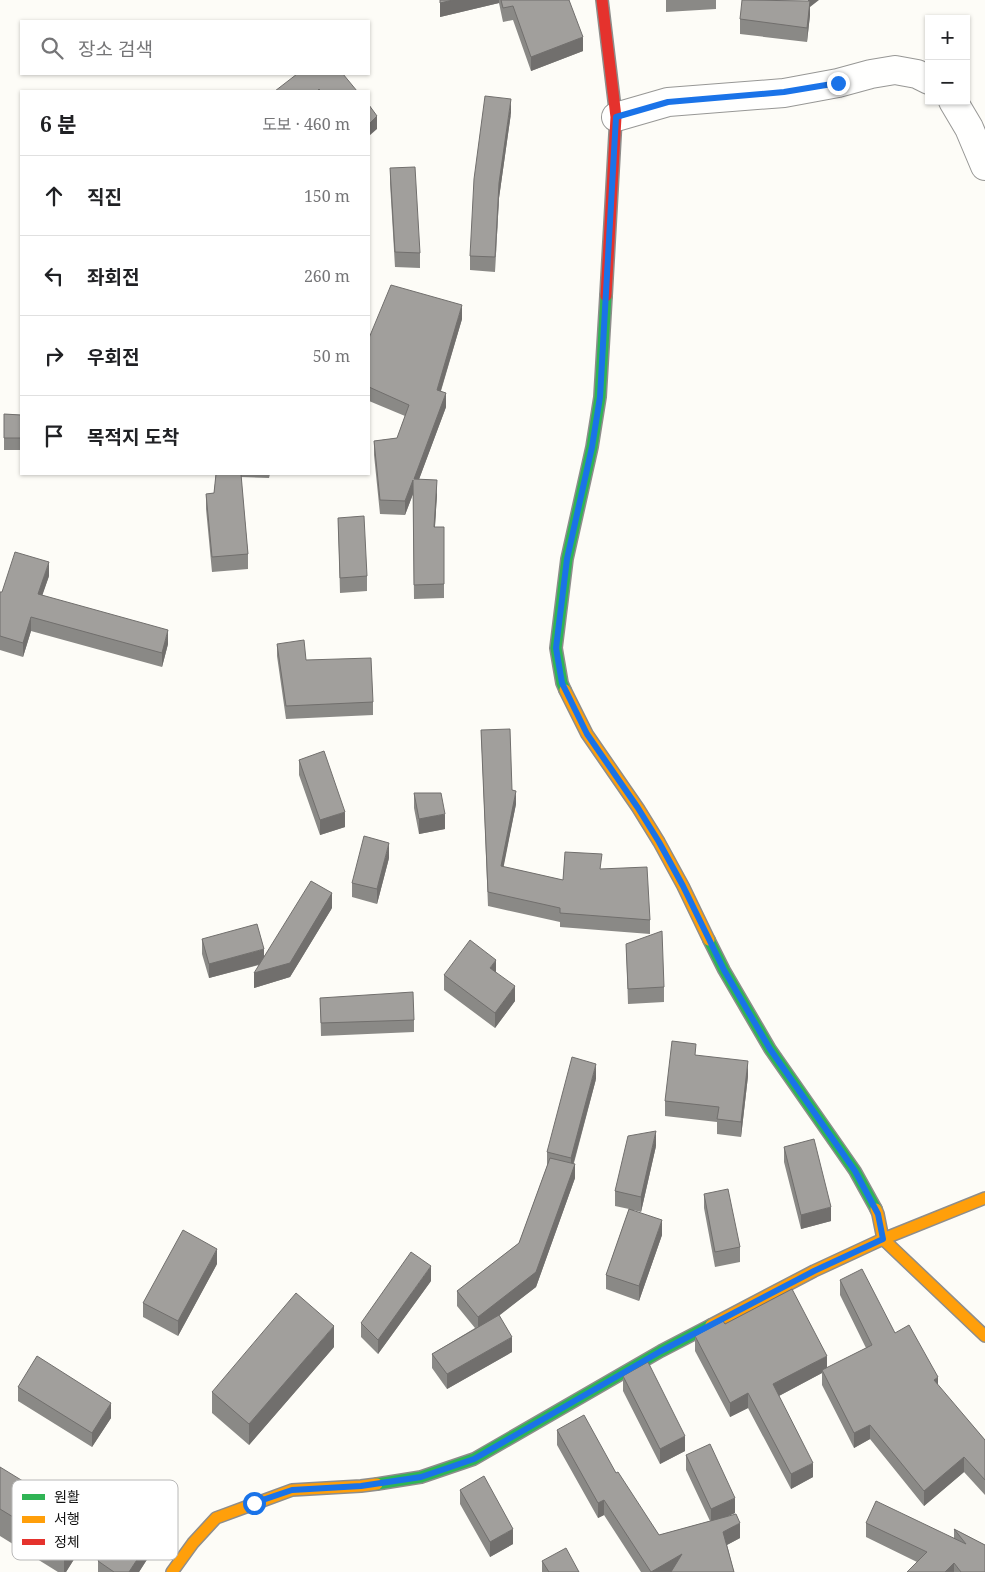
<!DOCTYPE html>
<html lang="ko">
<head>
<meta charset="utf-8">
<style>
	body { margin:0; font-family:"Noto Serif","Noto Sans KR",serif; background:#f2f2f2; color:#202124 }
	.controls { position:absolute; right:15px; top:15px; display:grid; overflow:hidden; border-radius:0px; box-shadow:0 1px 4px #0004 }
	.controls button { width:45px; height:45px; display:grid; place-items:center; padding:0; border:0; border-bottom:1px solid #e0e0e0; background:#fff; color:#202124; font:25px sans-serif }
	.stop { position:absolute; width:15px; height:15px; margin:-11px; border:4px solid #1a73e8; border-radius:50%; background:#fff }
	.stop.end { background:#1a73e8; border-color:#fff; box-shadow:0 1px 5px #0008 }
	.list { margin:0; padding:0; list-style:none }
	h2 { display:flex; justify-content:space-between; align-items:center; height:65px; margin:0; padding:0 20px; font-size:21px }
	h2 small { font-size:16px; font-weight:400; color:#757577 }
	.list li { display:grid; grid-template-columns:32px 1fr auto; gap:15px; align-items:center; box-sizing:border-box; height:80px; padding:0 20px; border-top:1px solid #e0e0e0 }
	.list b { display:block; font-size:19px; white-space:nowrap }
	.list em { font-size:16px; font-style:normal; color:#757577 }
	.icon { flex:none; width:28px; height:28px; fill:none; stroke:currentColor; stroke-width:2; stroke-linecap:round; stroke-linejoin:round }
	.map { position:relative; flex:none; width:985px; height:1572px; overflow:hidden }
	.search { position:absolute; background:#fff; box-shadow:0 1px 4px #0004; left:20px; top:20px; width:350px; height:55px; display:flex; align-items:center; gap:12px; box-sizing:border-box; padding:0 18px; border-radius:0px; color:#757577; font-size:19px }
	.panel { position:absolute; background:#fff; box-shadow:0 1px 4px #0004; left:20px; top:90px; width:350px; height:385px; border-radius:0px }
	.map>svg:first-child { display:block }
</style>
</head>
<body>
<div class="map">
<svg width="985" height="1572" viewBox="0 0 985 1572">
	<rect width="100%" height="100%" fill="#fdfcf7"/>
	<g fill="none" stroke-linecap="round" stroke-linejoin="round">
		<g stroke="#979795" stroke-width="30">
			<path id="street" d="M953 101 969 128 985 166
				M616 117 668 102 784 93 838 83 871 74 895 70 917 74 929 80"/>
		</g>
		<g stroke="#8e8d8b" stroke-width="14">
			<path id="fast" d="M565 690 562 683 556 648 567 559 592 447 600 397 606 296
				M709 940 724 970 770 1049 855 1171 876 1209
				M377 1484 421 1477 474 1459 661 1351 711 1325"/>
		</g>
		<g stroke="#8e8d8b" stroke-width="14">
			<path id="slow" d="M565 690 587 734 638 808 659 842 683 886 709 940
				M876 1209 878 1214 883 1239 985 1336
				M711 1325 814 1271 883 1239 985 1198
				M172 1572 193 1543 216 1518 292 1490 361 1486 377 1484"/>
		</g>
		<g stroke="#8e8d8b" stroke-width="14">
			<path id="jam" d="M602 0 616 117 606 296"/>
		</g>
		<use href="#street" stroke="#fffffe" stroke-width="28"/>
		<use href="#fast" stroke="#30b455" stroke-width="11"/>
		<use href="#slow" stroke="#ff9f0a" stroke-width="11"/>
		<use href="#jam" stroke="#e5322d" stroke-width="11"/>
	</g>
	<path fill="#8a8986" d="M440 0H569L583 51 531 71 513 20 503 22 499 3 440 17Z
		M666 0H716V9L666 12Z
		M810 7V15L807 42 740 34V19Z
		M511 113 499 198 495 272 470 270V256Z
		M390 168 420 253V268L395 267 390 183Z
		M462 319 441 391 446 407 419 479 437 494 435 527H444V598L414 599 413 494 405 515 380 514 374 455V441L397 438 405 416 369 401V338Z
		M4 414 21 415V450H4Z
		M216 474H270L269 478 241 477 248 554V569L212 572 206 509V494L214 493Z
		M338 518 367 576V591L340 593Z
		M49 576 42 595 168 644 162 667 31 631 23 657 0 650V592H2Z
		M277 644 306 660 373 702V715L286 719 277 656Z
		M481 730 512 790 516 804 503 867 563 880 602 869 650 920V934L560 927V922L488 906Z
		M299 760 345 827 320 835 299 775Z
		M414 793 445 829 419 834 414 808Z
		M389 858 377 904 352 897V883Z
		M332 908 290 977 254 988 259 965 209 978 202 954V939L264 956Z
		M626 944 664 987V1002L628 1004Z
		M496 972 515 1001 495 1028 444 990V975Z
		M320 998 414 1020V1032L321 1036Z
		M696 1055 748 1076 741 1137 717 1134V1122L665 1116V1101Z
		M596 1079 574 1163 575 1178 536 1287 499 1315 512 1352 447 1389 432 1368V1354L475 1328 457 1306V1291L519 1243 547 1166V1152Z
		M656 1146 641 1212 633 1210 662 1235 639 1301 606 1289V1275L629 1209 615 1206V1191Z
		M784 1147 831 1221 801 1229 784 1162Z
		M704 1194 740 1247V1262L715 1267 704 1208Z
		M217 1264 178 1336 143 1317V1303Z
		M840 1280 895 1333 938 1386 985 1440V1495L964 1472 924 1506 870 1439 854 1448 822 1385V1373L779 1396 813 1477 791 1489 748 1408 730 1417 695 1351V1336L725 1324 827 1368 866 1348 840 1295Z
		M431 1281 378 1354 361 1337V1323Z
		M334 1347 249 1445 212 1413V1392Z
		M623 1376 685 1451 660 1464 623 1391Z
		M18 1387 111 1418 92 1447 18 1401Z
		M557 1430 616 1473 659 1535 710 1521 686 1470V1455L735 1513 728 1516 740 1538 727 1545 734 1572H641L604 1515 598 1518 557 1445Z
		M0 1467 83 1545 66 1572H58L0 1536Z
		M460 1490 513 1544 490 1557 460 1504Z
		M866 1523 954 1538V1529L985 1545V1572H907L917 1562 866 1537Z
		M155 1547 139 1572H98V1561Z
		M542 1561 579 1572H542Z"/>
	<path fill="#716f6d" d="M453 0H499V3L440 17V3Z
		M808 0H819L810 7V15L807 42Z
		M583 37V51L531 71V57Z
		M511 99V113L499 198 495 272 499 183Z
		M377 116V129L369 136V124Z
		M462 305V319L437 403V390Z
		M446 393V407L414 493V479Z
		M413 480V494L405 515V501Z
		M437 480V494L434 541V527Z
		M49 562V576L38 608V594Z
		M31 617V631L23 657V643Z
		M168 630V644L162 667V653Z
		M516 791V804L501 880V866Z
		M345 812V827L320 835V820Z
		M445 814V829L419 834V819Z
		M389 843V858L377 904V889Z
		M332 893V908L290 977 254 988V973Z
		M264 949V963L209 978V964Z
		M496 960V974L490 968Z
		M515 986V1001L495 1028V1013Z
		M748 1061V1076L741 1137V1122Z
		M596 1064V1079L571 1172V1158Z
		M656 1131V1146L641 1212V1197Z
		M575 1164V1178L536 1287 478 1332V1317Z
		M831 1207V1221L801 1229V1215Z
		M662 1220V1235L639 1301V1286Z
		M217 1249V1264L178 1336V1321Z
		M431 1266V1281L378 1354V1340Z
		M334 1326V1347L249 1445V1424Z
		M512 1337V1352L447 1389V1374Z
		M827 1356V1371L822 1370V1373L773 1399V1384Z
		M938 1377V1392L934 1380Z
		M748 1393V1408L730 1417V1403Z
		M111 1403V1418L92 1447V1433Z
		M870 1425V1439L854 1448V1433Z
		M685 1436V1451L660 1464V1449Z
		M964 1457V1472L924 1506V1491Z
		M813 1463V1477L791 1489V1474Z
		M735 1498V1513L711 1524V1509Z
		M604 1500V1515L598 1518V1503Z
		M83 1518V1545L66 1572H64V1548Z
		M740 1523V1538L723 1547V1532Z
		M513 1529V1544L490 1557V1542Z
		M155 1532V1547L139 1572H129Z
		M682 1554 677 1572H651Z
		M954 1563V1572H945Z"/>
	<path fill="#a19f9c" stroke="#716f6d" d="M440 0H453L440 3Z
		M501 0H569L583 37 531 57 513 6 503 8Z
		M742 0 810 1 807 28 740 19Z
		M297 74H343L357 91H321L319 89 317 91H275Z
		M485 96 511 99 499 183 495 257 470 256 474 179Z
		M369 105 377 116 369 124Z
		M415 167 420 253 395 252 390 168Z
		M391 285 462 305 437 390 446 393 414 479 437 480 434 527H444V584L414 585 413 480 405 501 380 500 374 441 397 438 409 405 369 387V338Z
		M4 414 21 415V438H4Z
		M216 474H241L248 554 212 557 206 494 214 493Z
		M364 516 367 576 340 578 338 518Z
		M15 552 49 562 38 594 168 630 162 653 31 617 23 643 0 636V592H2Z
		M304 640 306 660 371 658 373 702 286 706 277 644Z
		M510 729 512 790 516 791 501 866 563 880 565 852 602 854 600 869 647 867 650 920 560 913V908L488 892 481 730Z
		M324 751 345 812 320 820 299 760Z
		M414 793H441L445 814 419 819Z
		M364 836 389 843 377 889 352 883Z
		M311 881 332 893 290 963 254 973Z
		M257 924 264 949 209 964 202 939Z
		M662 931 664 987 628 989 626 944Z
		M470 940 496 960 490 968 515 986 495 1013 444 975Z
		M413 992 414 1020 321 1023 320 998Z
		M672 1041 696 1044 695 1055 748 1061 741 1122 717 1119 719 1107 665 1101Z
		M572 1057 596 1064 571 1158 547 1152Z
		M656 1131 641 1197 615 1191 628 1136Z
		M814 1139 831 1207 801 1215 784 1147Z
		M550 1158 575 1164 536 1272 478 1317 457 1291 519 1243Z
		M728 1189 740 1247 715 1252 704 1194Z
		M629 1209 662 1220 639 1286 606 1275Z
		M183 1230 217 1249 178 1321 143 1303Z
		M411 1252 431 1266 378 1340 361 1323Z
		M862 1269 895 1333 909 1325 938 1377 934 1380 985 1440V1480L964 1457 924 1491 870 1425 854 1433 822 1370 872 1345 840 1280Z
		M792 1289 827 1356 773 1384 813 1463 791 1474 748 1393 730 1403 695 1336 723 1321 725 1324Z
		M296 1293 334 1326 249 1424 212 1392Z
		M499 1315 512 1337 447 1374 432 1354Z
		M37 1356 111 1403 92 1433 18 1387Z
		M648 1362 685 1436 660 1449 623 1376Z
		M584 1415 616 1473 618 1472 659 1535 736 1514 740 1523 723 1532 734 1572H671L682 1554 651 1572 604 1500 598 1503 557 1430Z
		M710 1444 735 1498 711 1509 686 1455Z
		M0 1467 83 1518 64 1548 0 1509Z
		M484 1476 513 1529 490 1542 460 1490Z
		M876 1501 966 1544 954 1529 985 1545V1572H961L954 1563 945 1572H907L927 1552 866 1523Z
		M128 1515 155 1532 129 1572H114L98 1561Z
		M566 1548 579 1572H549L542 1561Z"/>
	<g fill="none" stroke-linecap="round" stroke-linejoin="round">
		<path stroke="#1a73e8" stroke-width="6" d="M254 1503 292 1490 361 1486 421 1477 474 1459 661 1351 814 1271 883 1239 878 1214 855 1171 770 1049 724 970 683 886 659 842 638 808 587 734 562 683 556 648 567 559 592 447 600 397 616 117 668 102 784 92 838 83"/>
	</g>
	<rect x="12" y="1480" width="166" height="80" rx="8" fill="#fff" stroke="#b8b8b8" stroke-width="1"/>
	<rect x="22" y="1494" width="23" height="6" fill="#30b455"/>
	<rect x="22" y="1516" width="23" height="7" fill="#ff9f0a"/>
	<rect x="22" y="1539" width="23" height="6" fill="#e5322d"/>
	<g font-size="14" fill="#111">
		<text x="54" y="1502">원활</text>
		<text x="54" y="1524">서행</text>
		<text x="54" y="1547">정체</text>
	</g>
</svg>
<div class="controls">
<button>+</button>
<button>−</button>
</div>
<div class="stop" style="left:254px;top:1503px"></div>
<div class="stop end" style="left:838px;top:83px"></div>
<div class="search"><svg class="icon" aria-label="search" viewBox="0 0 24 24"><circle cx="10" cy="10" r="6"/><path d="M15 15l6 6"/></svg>장소 검색</div>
<section class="panel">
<h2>6 분<small>도보 · 460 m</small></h2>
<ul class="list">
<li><svg class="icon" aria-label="ahead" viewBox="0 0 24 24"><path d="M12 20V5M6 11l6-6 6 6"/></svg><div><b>직진</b></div><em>150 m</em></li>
<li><svg class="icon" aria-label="left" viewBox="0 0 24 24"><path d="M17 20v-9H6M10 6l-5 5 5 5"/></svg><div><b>좌회전</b></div><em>260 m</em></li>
<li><svg class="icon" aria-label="right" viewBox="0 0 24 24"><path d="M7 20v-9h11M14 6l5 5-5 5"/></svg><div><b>우회전</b></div><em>50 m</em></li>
<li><svg class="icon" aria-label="arrive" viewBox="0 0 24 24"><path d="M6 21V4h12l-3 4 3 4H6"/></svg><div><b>목적지 도착</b></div></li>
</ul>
</section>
</div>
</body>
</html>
